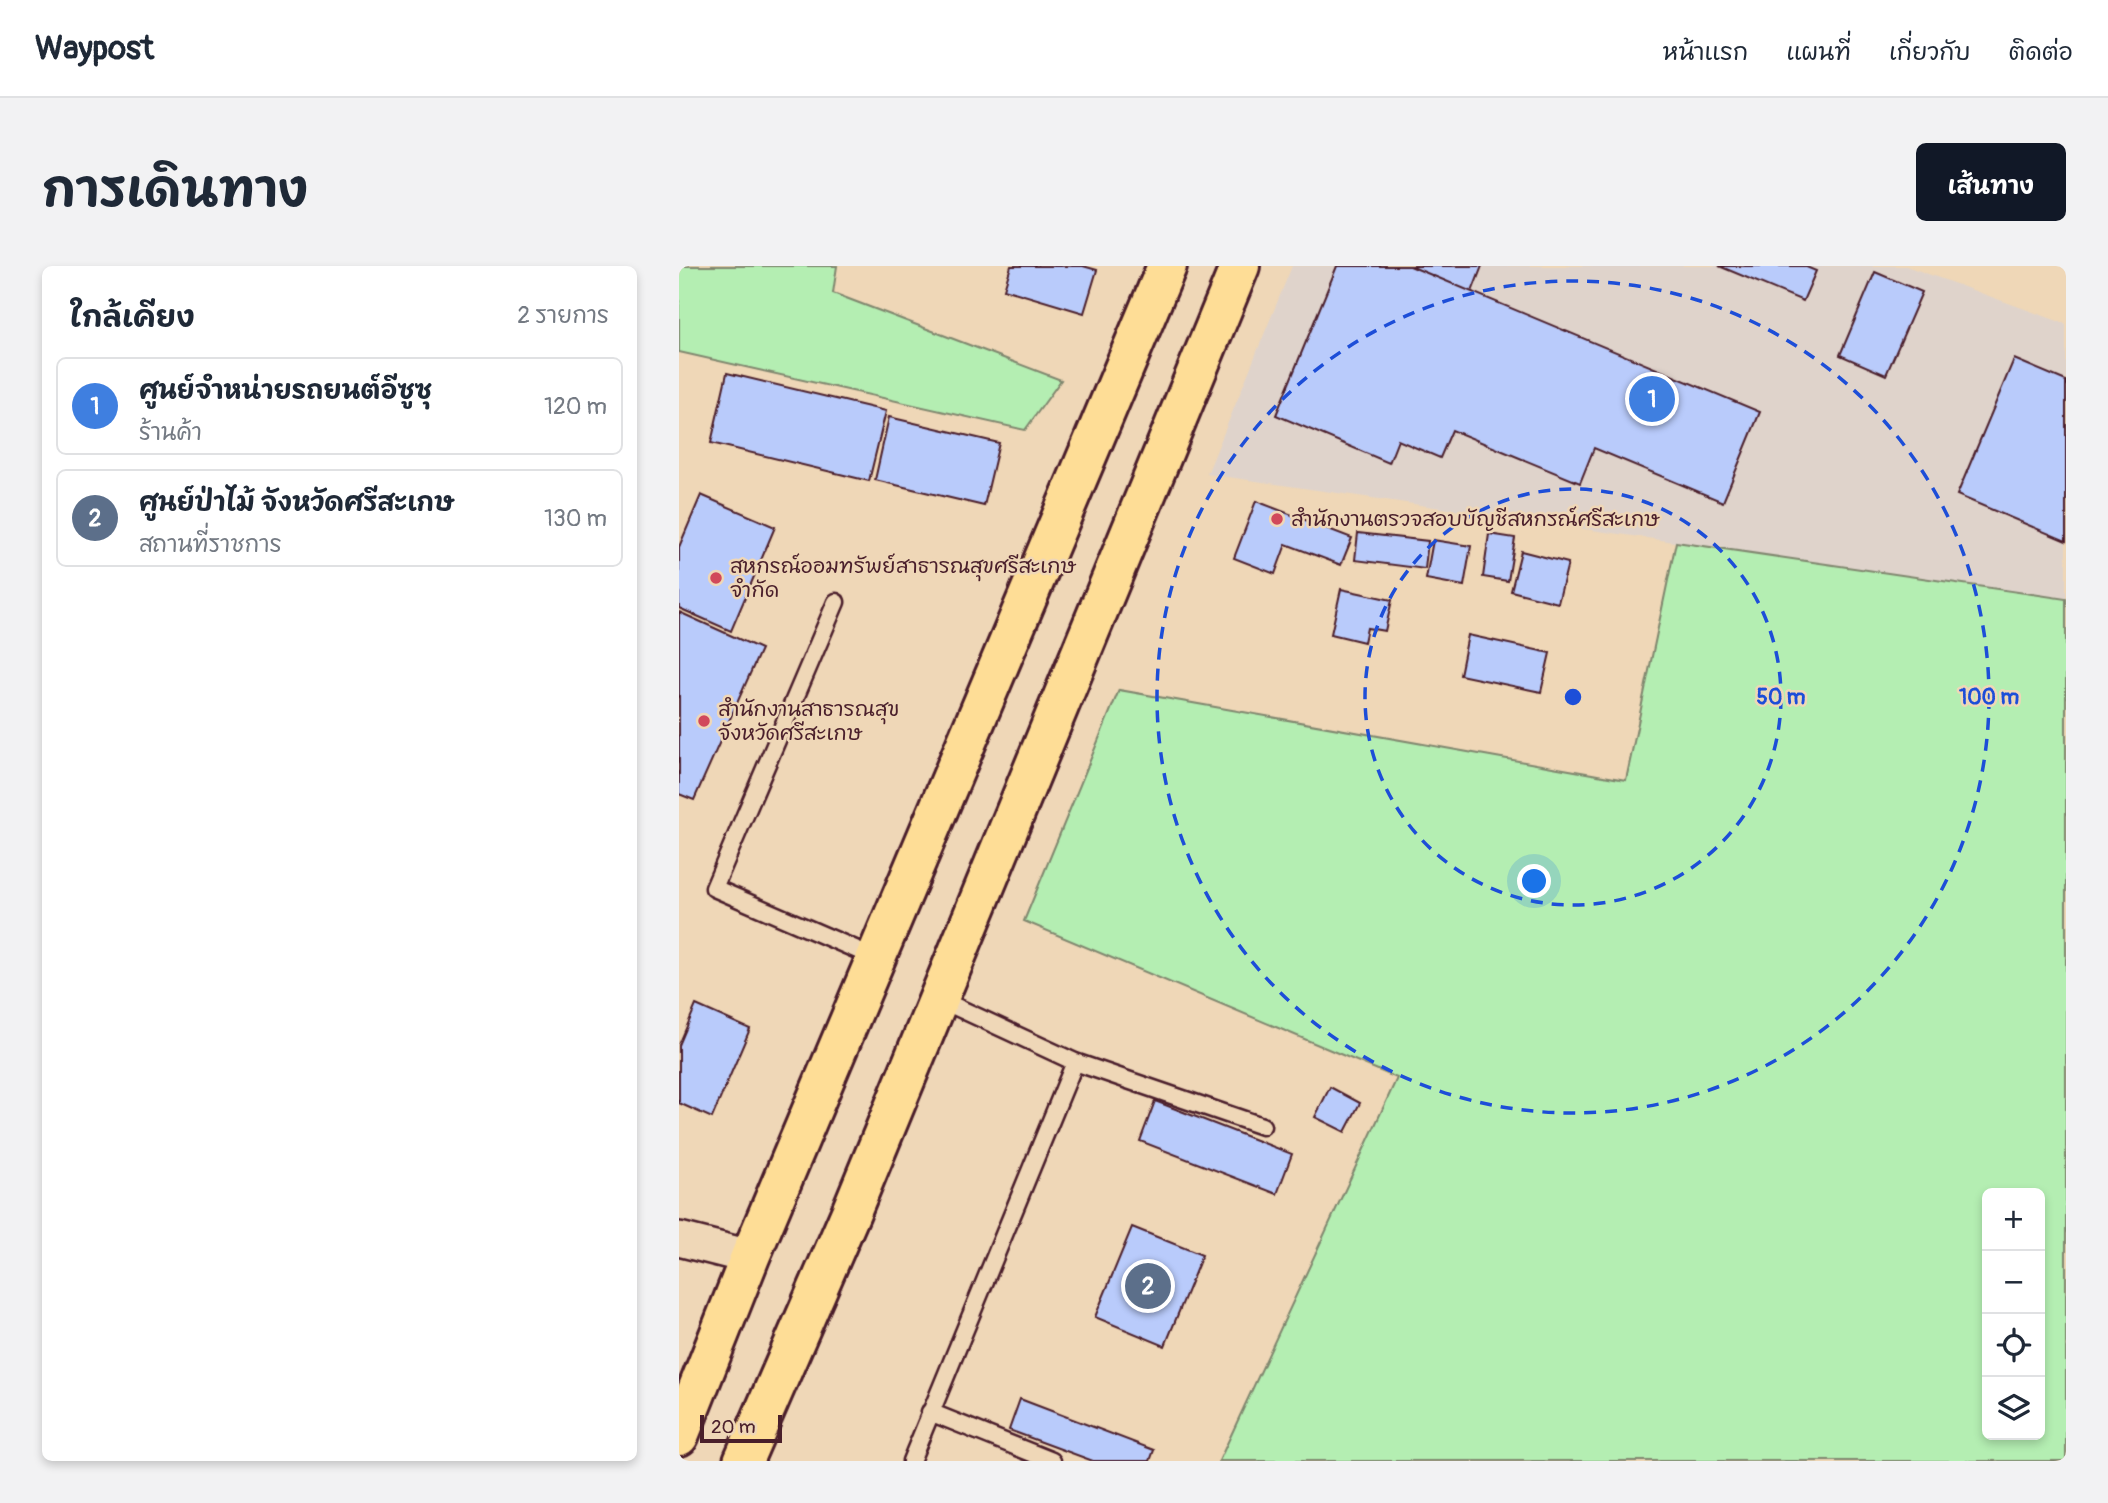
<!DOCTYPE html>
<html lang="th">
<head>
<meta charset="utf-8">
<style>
	body { margin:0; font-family:Pangolin,"Playpen Sans Thai",sans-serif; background:#f2f2f3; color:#1f2937 }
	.controls { position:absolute; right:21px; bottom:21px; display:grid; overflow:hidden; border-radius:10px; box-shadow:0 4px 10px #0003 }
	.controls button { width:63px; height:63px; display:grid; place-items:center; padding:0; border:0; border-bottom:2px solid #e0e1e3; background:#fff; color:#1f2937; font:35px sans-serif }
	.scale { position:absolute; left:21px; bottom:18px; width:82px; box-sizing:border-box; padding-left:7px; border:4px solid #4a1f2b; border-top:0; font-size:19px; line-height:24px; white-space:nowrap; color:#4a1f2b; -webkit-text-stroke:5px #efd7b7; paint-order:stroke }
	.you { position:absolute; left:856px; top:616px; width:24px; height:24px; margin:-18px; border:5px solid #fff; border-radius:50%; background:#1a73e8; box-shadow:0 0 0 10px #1a73e833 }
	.badge { display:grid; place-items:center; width:46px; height:46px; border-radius:50%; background:#111827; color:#fff; font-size:23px; font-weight:700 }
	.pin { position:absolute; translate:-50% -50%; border:4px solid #fff; box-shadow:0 2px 7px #0006 }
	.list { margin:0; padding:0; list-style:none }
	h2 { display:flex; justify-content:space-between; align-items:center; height:91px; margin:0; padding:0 28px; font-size:30px }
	h2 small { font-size:23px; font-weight:400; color:#747a83 }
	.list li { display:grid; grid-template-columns:46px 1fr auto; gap:21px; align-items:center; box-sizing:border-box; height:98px; margin:0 14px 14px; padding:0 14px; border:2px solid #e0e1e3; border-radius:10px }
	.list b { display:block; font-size:26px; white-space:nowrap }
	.list p { margin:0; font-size:23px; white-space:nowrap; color:#747a83 }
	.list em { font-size:23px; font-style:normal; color:#747a83 }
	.icon { flex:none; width:38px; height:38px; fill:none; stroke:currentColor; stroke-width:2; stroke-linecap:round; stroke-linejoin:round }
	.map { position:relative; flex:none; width:1387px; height:1195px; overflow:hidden; border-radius:10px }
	header { display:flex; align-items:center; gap:42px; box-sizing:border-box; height:98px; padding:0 35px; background:#fff; border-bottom:2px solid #e0e1e3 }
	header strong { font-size:33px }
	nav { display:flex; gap:38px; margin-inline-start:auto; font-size:24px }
	.intro { display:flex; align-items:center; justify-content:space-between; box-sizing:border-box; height:168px; padding:0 42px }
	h1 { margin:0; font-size:49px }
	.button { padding:18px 32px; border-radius:10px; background:#111827; color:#fff; font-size:24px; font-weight:700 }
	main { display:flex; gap:42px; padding:0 42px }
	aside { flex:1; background:#fff; border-radius:10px; box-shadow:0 4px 10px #0003 }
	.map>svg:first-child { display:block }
</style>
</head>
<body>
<header>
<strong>Waypost</strong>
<nav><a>หน้าแรก</a><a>แผนที่</a><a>เกี่ยวกับ</a><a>ติดต่อ</a></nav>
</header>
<div class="intro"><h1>การเดินทาง</h1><a class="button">เส้นทาง</a></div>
<main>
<aside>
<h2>ใกล้เคียง<small>2 รายการ</small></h2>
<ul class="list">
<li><span class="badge" style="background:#3f7fe0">1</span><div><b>ศูนย์จำหน่ายรถยนต์อีซูซุ</b><p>ร้านค้า</p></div><em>120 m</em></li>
<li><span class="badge" style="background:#5c6f8a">2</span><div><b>ศูนย์ป่าไม้ จังหวัดศรีสะเกษ</b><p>สถานที่ราชการ</p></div><em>130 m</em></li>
</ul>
</aside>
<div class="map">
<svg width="1387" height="1195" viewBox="0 0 1387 1195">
	<rect width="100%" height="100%" fill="#efd7b7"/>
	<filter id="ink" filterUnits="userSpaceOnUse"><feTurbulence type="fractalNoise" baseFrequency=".0143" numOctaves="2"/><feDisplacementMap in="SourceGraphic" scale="14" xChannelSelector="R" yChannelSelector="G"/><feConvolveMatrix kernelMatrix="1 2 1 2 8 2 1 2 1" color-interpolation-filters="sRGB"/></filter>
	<g filter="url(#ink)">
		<path fill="#dfd3cb" d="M613 0H1227L1387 58V333L528 208Z"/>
		<path fill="#b4eeb2" stroke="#7f866e" stroke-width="2" fill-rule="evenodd" d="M0 0H158L154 27 382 114 346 164 0 86Z
			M997 276 1387 333V1195H540L718 812 345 655 440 424 947 514ZM1361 927V1169H1308V927Z"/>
		<path fill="#b9cbfb" stroke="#4a1f2b" stroke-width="2" d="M332 0H404L418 4 405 47 325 23Z
			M658 0H731L1081 146 1044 236 915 182 901 217 773 164 761 192 719 174 710 197 597 149Z
			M731 0H803L793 26Z
			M1040 0H1125L1137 5 1124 35Z
			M1196 6 1243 26 1207 109 1161 89Z
			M1335 93 1387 115V275L1278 229Z
			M48 107 207 145 190 215 32 177Z
			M210 151 320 177 305 240 196 214Z
			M22 229 96 261 52 365 0 342V281Z
			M577 235 673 272 662 299 607 278 596 308 555 292Z
			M679 267 749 275 746 303 676 294Z
			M810 268 836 272 829 315 804 311Z
			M754 274 792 280 785 320 747 313Z
			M842 285 889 297 879 337 832 325Z
			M662 323 713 334 706 365 688 362 685 376 652 368Z
			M0 346 82 383 15 534 0 528Z
			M789 369 871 387 862 426 781 409Z
			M17 739 71 763 33 852 0 837V779Z
			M651 821 681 837 666 866 636 851Z
			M476 835 613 888 598 928 461 875Z
			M453 961 523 989 486 1080 416 1051Z
			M341 1133 475 1184 471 1195H414L330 1164Z"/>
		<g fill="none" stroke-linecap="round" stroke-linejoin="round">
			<g stroke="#4a1f2b" stroke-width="21">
				<path id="service" d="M157 336 35 622 197 692
					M260 733 396 796 583 860
					M251 1146 373 1195
					M232 1195 396 796"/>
			</g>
			<g stroke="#4a1f2b" stroke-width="38">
				<path id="minor" d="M0 973 71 991"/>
			</g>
			<g stroke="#4a1f2b" stroke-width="44">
				<path id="primary" d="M0 1170 71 991 488 0
					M64 1195 172 946 561 0"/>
			</g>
			<use href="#service" stroke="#efd7b7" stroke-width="16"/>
			<use href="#minor" stroke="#efd7b7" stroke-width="33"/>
			<use href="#primary" stroke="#fedd96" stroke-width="38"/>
		</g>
	</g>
	<g fill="none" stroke="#1d4ed8" stroke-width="3.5" stroke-dasharray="12 9">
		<circle cx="894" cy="431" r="208"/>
		<circle cx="894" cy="431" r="416"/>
	</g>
	<g fill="#d1495b" stroke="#efd7b7" stroke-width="2.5">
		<circle cx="598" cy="253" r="7"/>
		<circle cx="37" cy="312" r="7"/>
		<circle cx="25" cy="455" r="7"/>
	</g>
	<g text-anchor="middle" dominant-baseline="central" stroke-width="5" stroke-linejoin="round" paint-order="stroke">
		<g font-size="21" fill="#4a1f2b" stroke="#efd7b7" text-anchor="start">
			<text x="612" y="253">สำนักงานตรวจสอบบัญชีสหกรณ์ศรีสะเกษ</text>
			<text x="51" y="300">สหกรณ์ออมทรัพย์สาธารณสุขศรีสะเกษ<tspan x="51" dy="24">จำกัด</tspan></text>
			<text x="39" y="443">สำนักงานสาธารณสุข<tspan x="39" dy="24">จังหวัดศรีสะเกษ</tspan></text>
		</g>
	</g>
	<circle cx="894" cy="431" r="10" fill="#1d4ed8" stroke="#efd7b7" stroke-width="3.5"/>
	<g font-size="21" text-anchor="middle" font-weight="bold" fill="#1d4ed8" stroke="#efd7b7" stroke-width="5" stroke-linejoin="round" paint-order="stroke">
		<text x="1102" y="438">50 m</text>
		<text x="1310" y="438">100 m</text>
	</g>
</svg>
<div class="controls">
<button>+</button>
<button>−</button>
<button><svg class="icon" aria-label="locate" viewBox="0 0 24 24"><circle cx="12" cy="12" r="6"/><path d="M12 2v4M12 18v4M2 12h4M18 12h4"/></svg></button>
<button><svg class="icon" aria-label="layers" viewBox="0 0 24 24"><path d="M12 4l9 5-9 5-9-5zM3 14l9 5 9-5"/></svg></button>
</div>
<div class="scale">20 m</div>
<div class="you"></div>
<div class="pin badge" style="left:973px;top:133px;background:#3f7fe0">1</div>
<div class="pin badge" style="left:469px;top:1020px;background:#5c6f8a">2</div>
</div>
</main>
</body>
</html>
